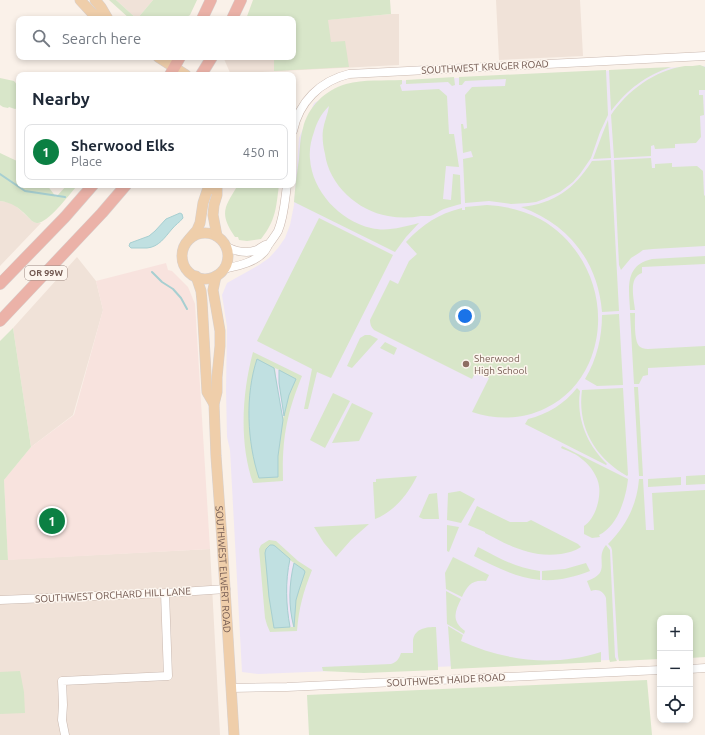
<!DOCTYPE html>
<html lang="en">
<head>
<meta charset="utf-8">
<style>
	body { margin:0; font-family:Ubuntu,sans-serif; background:#f2f2f3; color:#1f2937 }
	.controls { position:absolute; right:12px; bottom:12px; display:grid; overflow:hidden; border-radius:8px; box-shadow:0 2px 6px #0003 }
	.controls button { width:36px; height:36px; display:grid; place-items:center; padding:0; border:0; border-bottom:1px solid #e0e1e3; background:#fff; color:#1f2937; font:20px sans-serif }
	.you { position:absolute; left:465px; top:316px; width:14px; height:14px; margin:-10px; border:3px solid #fff; border-radius:50%; background:#1a73e8; box-shadow:0 0 0 6px #1a73e833 }
	.badge { display:grid; place-items:center; width:26px; height:26px; border-radius:50%; background:#0b8043; color:#fff; font-size:13px; font-weight:700 }
	.pin { position:absolute; translate:-50% -50%; border:2px solid #fff; box-shadow:0 1px 4px #0006 }
	.list { margin:0; padding:0; list-style:none }
	h2 { display:flex; justify-content:space-between; align-items:center; height:52px; margin:0; padding:0 16px; font-size:17px }
	h2 small { font-size:13px; font-weight:400; color:#747a83 }
	.list li { display:grid; grid-template-columns:26px 1fr auto; gap:12px; align-items:center; box-sizing:border-box; height:56px; margin:0 8px 8px; padding:0 8px; border:1px solid #e0e1e3; border-radius:8px }
	.list b { display:block; font-size:15px; white-space:nowrap }
	.list p { margin:0; font-size:13px; white-space:nowrap; color:#747a83 }
	.list em { font-size:13px; font-style:normal; color:#747a83 }
	.icon { flex:none; width:22px; height:22px; fill:none; stroke:currentColor; stroke-width:2; stroke-linecap:round; stroke-linejoin:round }
	.map { position:relative; flex:none; width:705px; height:735px; overflow:hidden }
	.search { position:absolute; background:#fff; box-shadow:0 2px 6px #0003; left:16px; top:16px; width:280px; height:44px; display:flex; align-items:center; gap:10px; box-sizing:border-box; padding:0 14px; border-radius:8px; color:#747a83; font-size:15px }
	.panel { position:absolute; background:#fff; box-shadow:0 2px 6px #0003; left:16px; top:72px; width:280px; height:116px; border-radius:8px }
	.map>svg:first-child { display:block }
</style>
</head>
<body>
<div class="map">
<svg width="705" height="735" viewBox="0 0 705 735">
	<rect width="100%" height="100%" fill="#faf1e9"/>
	<path fill="#f0e2d8" d="M116 0H153L137 19Z
		M496 0H580L583 56 499 60Z
		M391 14H399V65L262 72 256 75H231L224 59 225 57H293V23Z
		M0 201 12 203 16 206 32 221 36 223H41L0 266Z
		M77 257 96 281 103 310 73 415 31 447 13 328Z
		M210 549 220 735H0V560Z"/>
	<path fill="#f8e3de" d="M166 263 168 270 172 271 188 287 195 304 210 549 8 560 4 480 31 447 74 415 103 310 96 281Z"/>
	<path fill="#eee5f6" d="M705 66V657L690 618H660V658L258 674 242 672 230 450 227 437 226 390 227 327 222 295 227 283 259 265 269 258 278 248 285 238 290 225 294 205 299 138 314 103 352 83Z"/>
	<path fill="#d8e6c9" fill-rule="evenodd" d="M109 0H116L137 19H130Z
		M153 0H197L190 15 184 19H137Z
		M253 0H390L391 14 328 20 331 42 345 41 349 67 274 71V57H293V19H246Z
		M700 65 705 67V90H699V95H703L704 115 700 116 701 137 696 143 675 144V148L655 149 654 145 651 146V156L614 158 611 115C627 91 655 70 685 66 690 66 695 66 700 65Z
		M671 67C645 76 628 89 611 111L609 70Z
		M606 70 608 115 600 132 591 158 580 174 573 182 560 192 544 199 536 202 528 203 511 204 489 201 465 203 463 159 473 157 471 151 463 153 461 124H463L464 129 467 128 465 95 472 87 505 86 506 79 465 81 462 85H459V77Z
		M454 77 455 85 452 86 448 82 406 84V80Z
		M0 78 14 81 19 87V108L15 109 9 107 8 108 3 107 0 105Z
		M402 80V84L400 85 402 91 439 89 447 96 449 134H454L459 167 446 166 443 199 451 200 453 174 460 175 461 204C456 205 450 207 444 209 439 211 435 215 430 216 428 216 424 216 421 216 410 218 399 218 388 216 358 211 329 185 325 154 323 146 322 137 323 130 324 122 328 114 329 106 321 114 317 122 314 132 311 140 309 150 310 159 312 191 340 221 371 228 387 232 403 227 419 223L406 237 395 252 294 202C295 187 297 173 299 159 300 149 300 138 303 128 308 107 325 90 346 84 364 79 384 81 402 80Z
		M608 120 611 158 593 159 602 135Z
		M0 153 19 162V185H47L56 197 67 185H74L76 187C69 195 47 224 37 223 33 223 30 219 27 216 18 207 13 203 0 201Z
		M651 158 652 168H655V164L672 163V167L697 166 703 171 704 195 705 196V246L653 249 643 250 639 253 631 258 621 270 619 265 614 160Z
		M611 160 619 311 602 312C598 261 568 224 521 207 554 204 575 188 592 161Z
		M238 185H279C276 208 276 220 261 239L247 241 239 240 238 237H235C219 213 224 208 238 185Z
		M487 205C505 206 523 210 540 219 590 247 612 310 589 363 580 383 565 399 546 408 522 420 497 420 472 412L489 378 476 371 472 379 374 330C371 327 370 324 370 320L390 280 398 284 409 261 417 254 406 242C423 224 438 214 462 208V210H465V207Z
		M319 218 393 255 331 378 317 372 308 409H304L312 369 257 341Z
		M705 256V264L642 267V273C628 277 634 299 635 310H630C629 289 624 265 652 259Z
		M630 313H635C635 321 634 340 639 346 641 348 644 349 648 349L705 346V365L648 368V375L643 376 639 384H634Z
		M619 314 623 385 597 386 585 379C597 359 602 337 602 315Z
		M13 328 31 447 4 480 8 560H0V341Z
		M365 335H370L378 339 352 368 347 366 360 338Z
		M385 342 397 348 394 355 380 348Z
		M253 352 302 376C286 415 282 440 283 481L253 483C239 443 242 393 253 352ZM275 368 279 370V383L284 416 283 418 279 402Z
		M634 387H638L643 476H639Z
		M577 388 580 391C576 418 587 445 607 464L606 465 525 424 528 419C548 414 564 404 577 388Z
		M623 388 628 475 627 476C595 458 577 427 582 390Z
		M333 393 350 401 325 448 310 440Z
		M352 403 373 413 359 441 332 443Z
		M562 446 628 479C626 498 618 526 599 535L600 537 592 538 584 534V526C595 519 601 499 599 486 598 477 590 465 583 460 577 454 568 451 561 448Z
		M705 475V484L686 485V476Z
		M417 476C408 494 394 512 375 519L373 482H376V479Z
		M681 477V485L648 487V479Z
		M639 479H643L646 530H654L652 493 705 490V657L690 658V618H660V659L619 661 618 656 612 550 611 547 608 544C626 526 637 505 639 479Z
		M460 491 475 499 461 523 447 520 448 493Z
		M437 493 439 519H423L419 517 429 494Z
		M477 506 510 522H527L531 520 578 544 581 547C575 551 567 553 561 554 531 558 510 546 485 533V532L468 525Z
		M369 524 351 540 336 557 324 543 314 527Z
		M447 525 459 527 449 552 447 551Z
		M269 540 276 541 298 561 312 570C303 593 299 607 297 631L270 632 267 625 265 618 259 549 261 545ZM290 560 294 563 290 588 291 612 293 627H290C286 606 283 580 290 560Z
		M606 545 610 550 615 657 617 661 610 662 609 659 606 598C604 592 598 588 591 591L587 581C613 572 594 560 606 545Z
		M478 547C499 558 516 568 540 571V580C514 577 496 567 474 556Z
		M453 557 489 575 486 581C472 579 467 586 462 597L446 589 445 573Z
		M586 563 590 571C574 577 559 581 542 580V571L565 569Z
		M446 591 461 599C455 611 451 621 465 631L464 634 447 624Z
		M448 626 463 635 461 641C505 661 554 667 601 652V662L451 669Z
		M436 627 438 666V670L364 673 323 671 322 667 391 664C397 662 399 659 401 653H413C413 648 413 644 413 640 415 628 427 627 436 627Z
		M20 671 24 692 25 713 0 714V672Z
		M647 680 652 735H309L307 695Z"/>
	<path fill="#c0e0e1" stroke="#a7cfd1" d="M180 213 182 214 183 218C180 222 175 225 172 229 165 237 159 247 147 248 142 248 136 248 131 248L129 246 130 243 149 236 155 231 166 219Z
		M257 359 274 368 283 420 278 456V477L259 478C247 442 245 395 257 359Z
		M279 370 296 379 289 395 284 416 279 383Z
		M270 545H273L275 546 290 559C285 582 286 605 290 627L274 628 269 597 265 553 266 549Z
		M294 563 304 570 305 572 299 590 296 600 294 627C288 606 289 584 294 563Z"/>
	<g fill="none" stroke-linecap="round" stroke-linejoin="round">
		<path stroke="#a7cfd1" stroke-width="2" d="M0 174 25 191 65 197
			M152 272 162 282 173 289 181 298 187 309"/>
		<g stroke="#cab9b0" stroke-width="9">
			<path id="minor" d="M293 131C299 102 320 81 349 74L705 56
				M227 247C235 251 247 254 257 250 262 247 263 245 269 244
				M224 269C237 266 254 263 264 252 266 250 267 247 269 244 272 240 275 236 278 231 284 217 285 200 287 185
				M0 600 165 593 226 589
				M690 669 705 668
				M232 688 287 687 660 670
				M65 735 62 720 63 705 62 681 168 676 165 593"/>
		</g>
		<g stroke="#d7d0ce" stroke-width="11">
			<g id="major">
				<path d="M80 0 92 13 104 19"/>
				<path d="M95 0 101 7 108 19"/>
				<path d="M158 57 186 75"/>
				<circle cx="205" cy="256" r="23"/>
				<path d="M217 236 213 215 214 205 217 195V185"/>
				<path d="M190 238 197 230 200 223 203 203 207 191 216 185"/>
				<path d="M196 276 201 291 202 301 207 392 214 404"/>
				<path id="s1" d="M216 276 213 290 220 331V346L217 377V392L214 404 216 456 222 540 234 735"/>
			</g>
		</g>
		<g stroke="#d7d0ce" stroke-width="12">
			<path id="highway" d="M202 19 211 0
				M232 19 241 0
				M170 75 180 57
				M201 75 212 57
				M0 284 65 217 93 185
				M0 321 102 213 126 185"/>
		</g>
		<use href="#minor" stroke="#fff" stroke-width="8"/>
		<use href="#major" stroke="#efceaa" stroke-width="10"/>
		<use href="#highway" stroke="#ebb2a8" stroke-width="11"/>
	</g>
	<circle fill="#8d6e63" stroke="#fdf6ef" stroke-width="1.5" cx="466" cy="364" r="4"/>
	<g text-anchor="middle" dominant-baseline="central" stroke-width="3" stroke-linejoin="round" paint-order="stroke">
		<rect fill="#fdf6ef" stroke="#9b8780" stroke-width="1" x="25" y="266" width="42" height="14" rx="3"/>
		<g font-size="9" font-weight="bold" fill="#715850">
			<text x="46" y="273">OR 99W</text>
		</g>
		<g font-size="10" fill="#715850" stroke="#fdf6ef">
			<text transform="translate(485 67) rotate(-3)">SOUTHWEST KRUGER ROAD</text>
			<text stroke="none"><textPath href="#s1" startOffset="295">SOUTHWEST ELWERT ROAD</textPath></text>
			<text transform="translate(113 595) rotate(-3)">SOUTHWEST ORCHARD HILL LANE</text>
			<text transform="translate(446 680) rotate(-3)">SOUTHWEST HAIDE ROAD</text>
		</g>
		<g font-size="10" fill="#785e54" stroke="#fdf6ef" text-anchor="start">
			<text x="474" y="358">Sherwood<tspan x="474" dy="12">High School</tspan></text>
		</g>
	</g>
</svg>
<div class="controls">
<button>+</button>
<button>−</button>
<button><svg class="icon" aria-label="locate" viewBox="0 0 24 24"><circle cx="12" cy="12" r="6"/><path d="M12 2v4M12 18v4M2 12h4M18 12h4"/></svg></button>
</div>
<div class="you"></div>
<div class="pin badge" style="left:52px;top:521px">1</div>
<div class="search"><svg class="icon" aria-label="search" viewBox="0 0 24 24"><circle cx="10" cy="10" r="6"/><path d="M15 15l6 6"/></svg>Search here</div>
<section class="panel">
<h2>Nearby<small></small></h2>
<ul class="list">
<li><span class="badge">1</span><div><b>Sherwood Elks</b><p>Place</p></div><em>450 m</em></li>
</ul>
</section>
</div>
</body>
</html>
